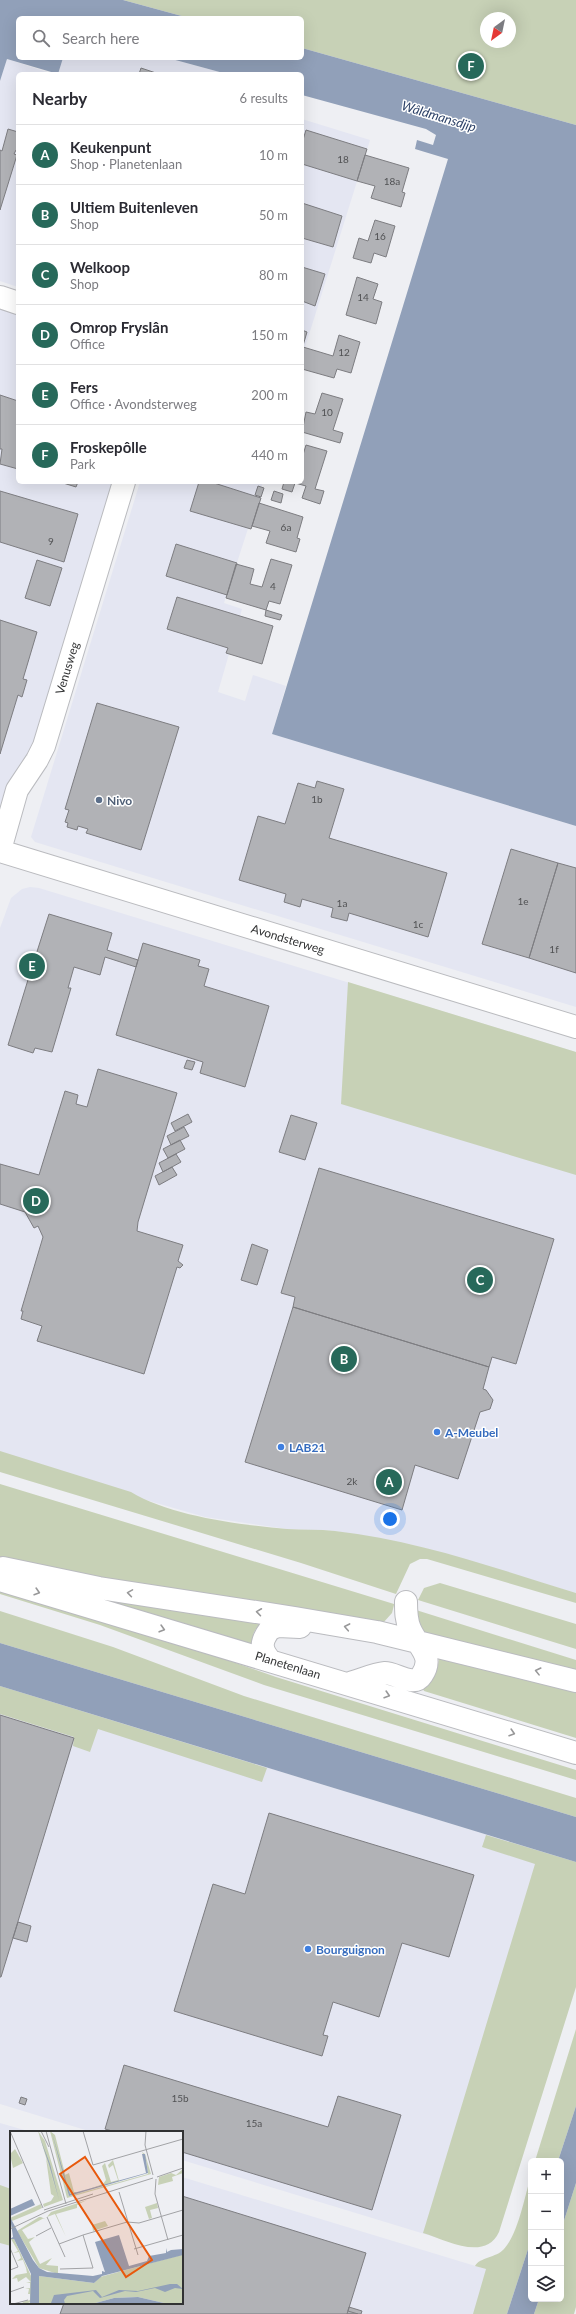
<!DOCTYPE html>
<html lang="en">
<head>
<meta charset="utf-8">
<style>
	body { margin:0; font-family:Lato,sans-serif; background:#f7f7f7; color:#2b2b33 }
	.controls { position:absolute; right:12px; bottom:12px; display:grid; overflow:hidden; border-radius:6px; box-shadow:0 4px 16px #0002 }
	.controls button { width:36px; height:36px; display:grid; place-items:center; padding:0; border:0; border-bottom:1px solid #e1e1e2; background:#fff; color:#2b2b33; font:20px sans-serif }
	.compass { position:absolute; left:480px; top:12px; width:36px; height:36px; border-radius:50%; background:#fff; box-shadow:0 4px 16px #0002; rotate:213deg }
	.you { position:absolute; left:390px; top:1519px; width:14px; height:14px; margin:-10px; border:3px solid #fff; border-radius:50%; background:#1a73e8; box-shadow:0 0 0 6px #1a73e833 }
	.badge { display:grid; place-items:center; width:26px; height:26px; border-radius:50%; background:#27695a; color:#fff; font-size:13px; font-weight:700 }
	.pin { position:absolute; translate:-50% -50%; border:2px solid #fff; box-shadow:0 1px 4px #0006 }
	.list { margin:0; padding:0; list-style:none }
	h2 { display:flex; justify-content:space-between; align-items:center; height:52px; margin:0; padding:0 16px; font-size:17px }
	h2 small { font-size:13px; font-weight:400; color:#7c7c81 }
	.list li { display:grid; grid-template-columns:26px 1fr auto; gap:12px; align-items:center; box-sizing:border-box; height:60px; padding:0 16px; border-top:1px solid #e1e1e2 }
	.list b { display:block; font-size:15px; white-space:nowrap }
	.list p { margin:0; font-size:13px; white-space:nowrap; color:#7c7c81 }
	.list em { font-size:13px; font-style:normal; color:#7c7c81 }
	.icon { flex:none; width:22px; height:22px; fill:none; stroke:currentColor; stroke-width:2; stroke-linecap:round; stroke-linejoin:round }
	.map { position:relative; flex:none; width:576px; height:2314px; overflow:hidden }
	.search { position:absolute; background:#fff; box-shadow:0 4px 16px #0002; left:16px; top:16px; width:288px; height:44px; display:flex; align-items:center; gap:10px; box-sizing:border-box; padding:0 14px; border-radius:6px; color:#7c7c81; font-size:15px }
	.panel { position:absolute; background:#fff; box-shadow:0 4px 16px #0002; left:16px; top:72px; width:288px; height:412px; border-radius:6px }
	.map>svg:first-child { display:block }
</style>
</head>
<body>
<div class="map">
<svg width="576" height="2314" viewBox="0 0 576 2314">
	<rect width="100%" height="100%" fill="#eeeff3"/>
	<path fill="#e4e6f2" d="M63 58H168L227 74H58Z
		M7 59 53 74H18V287L0 281V81Z
		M302 119 370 140 302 357Z
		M0 309 18 314V482H112L33 744 7 787 0 806Z
		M140 482H263L224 603 242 609 218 692 245 701 253 675 286 686 272 734 576 826V1007L35 842 31 837Z
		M30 887 39 888 576 1052V1593L413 1545 335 1531 287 1529 205 1517 0 1458V928L11 898 22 889Z
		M0 1686 576 1862 464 2246 182 2160V2132H92L0 2104Z
		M0 2123 31 2132H11V2303H182V2177L518 2279 507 2314H0Z"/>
	<path fill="#c7d1b6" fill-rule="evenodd" d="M123 0H576V125L302 48V18H189ZM486 18H510V42H486Z
		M348 982 576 1052V1175L341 1104Z
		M0 1451 131 1492C170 1516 241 1525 287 1529 303 1530 319 1529 335 1531 418 1540 497 1569 576 1593V1603L427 1559H420L410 1564 396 1594 301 1563 0 1472Z
		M0 1484 394 1604V1605L392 1613 383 1623 0 1561Z
		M41 1581 262 1620 254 1632 251 1647Z
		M440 1583 576 1624V1649L418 1600 424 1588Z
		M0 1586 145 1631 276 1677 576 1770V1780L264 1685 100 1625 0 1594Z
		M416 1610 576 1660V1675L425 1635 419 1629Z
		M0 1611 113 1647 244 1696 576 1798V1817L0 1643Z
		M439 1654 576 1686V1738L424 1691 423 1689C434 1678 439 1670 439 1654Z
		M0 1686 267 1768 262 1782 98 1729 90 1752 73 1746 74 1737 0 1714Z
		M486 1835 576 1862V1987L499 2232C485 2262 446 2240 423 2233L535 1864 482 1847Z
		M576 2029V2106L558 2161H535Z
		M531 2175V2240L507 2314H473L486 2269 475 2266C480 2257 496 2258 504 2249 518 2234 525 2196 531 2175Z
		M576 2183V2307L574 2314H534L539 2299H561V2230Z
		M0 2185 11 2189V2246L0 2243Z"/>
	<path fill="#91a0b9" d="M0 0H123L189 18H18V58H63L58 74 7 59 0 81Z
		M302 48 576 125V826L272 734 448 159 415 149 417 140 433 145 436 135 426 129 302 95V74H227L168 58H302Z
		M0 1643 576 1817V1862L0 1686Z
		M576 2106V2183L561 2230V2161H558Z
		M531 2240V2299H539L534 2314H507Z"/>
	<path fill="#b1b2b6" stroke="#7d7d81" d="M141 68 159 74H139Z
		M8 129 18 132V151L16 150 14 154 17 155 0 210V150L2 151Z
		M306 130 367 149 357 181 302 164V143Z
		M365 155 409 168 402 192 405 193 401 207 371 198 375 186 357 181Z
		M302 203 342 216 333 247 302 238Z
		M375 220 395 226 386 257 374 253 371 263 353 258 359 238 368 241Z
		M302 267 325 274 315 306 302 301Z
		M357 277 378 284 373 299 382 302 376 324 346 315Z
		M302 330 307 332 302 349Z
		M339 335 360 342 351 373 337 369 334 378 302 369 303 347 333 356Z
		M322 393 343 399 333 430 343 433 340 443 302 432 306 412 315 414Z
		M0 395 18 401V469L0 464 2 449H0Z
		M306 445 327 451 315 489 324 491 320 504 302 498 306 486 295 483 292 492 282 489 284 482H302V458Z
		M60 482H78L76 487Z
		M199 482H211L261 498 251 529 190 511Z
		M258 486 264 488 261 497 255 495Z
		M0 491 78 514 64 562 0 542Z
		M274 491 283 494 281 503 271 500Z
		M259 503 303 517 297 538 300 539 296 552 266 543 270 531 252 526Z
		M176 544 237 563 227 595 166 576Z
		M271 559 292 565 280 604 269 601 266 610 226 598 236 564 254 569 250 584 262 587Z
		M37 560 62 568 50 606 25 598Z
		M177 597 273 626 262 664 226 653 228 648 167 629Z
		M266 610 282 615 280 620 265 616Z
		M0 620 37 632 23 679 27 680 22 697 18 695 0 754Z
		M97 703 179 727 141 850 86 833 88 829 78 826 77 830 67 827 68 823 65 822 69 810 65 809Z
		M317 781 344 789 329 838 447 873 428 937 349 913 347 921 331 917 333 908 302 899 300 907 284 902 286 894 239 880 258 816 285 824 298 783 315 788Z
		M511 849 558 863 529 958 482 944Z
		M558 863 576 868V973L529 958Z
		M49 914 112 933 107 950 138 960 136 967 105 957 100 975 74 967 68 988H71L52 1052 35 1048 33 1053 8 1045 31 970 23 967 26 959 34 961Z
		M143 943 200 960 198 966 209 969 204 986 269 1006 245 1087 200 1073 203 1062 116 1035Z
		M187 1060 195 1062 192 1070 184 1068Z
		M98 1069 177 1093 138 1222 137 1231 183 1245 178 1261 183 1265 180 1268 177 1267 144 1374 37 1341 42 1326 21 1319 23 1311H21L43 1237 38 1226 34 1228 25 1212 0 1204V1164L39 1175 65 1091 78 1095 76 1104 87 1107Z
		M188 1114 192 1122 175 1131 171 1123Z
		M291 1115 317 1123 305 1160 279 1152Z
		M184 1127 189 1136 171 1145 167 1136Z
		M180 1140 185 1149 168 1158 163 1149Z
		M176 1154 181 1162 163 1172 159 1163Z
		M172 1167 177 1175 159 1185 155 1176Z
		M319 1168 554 1239 516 1364 492 1357 489 1367 293 1307 295 1297 281 1293Z
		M252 1244 268 1250 257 1285 241 1280Z
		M293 1307 489 1367 483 1389 486 1390 493 1400 490 1409 480 1412 458 1479 415 1465 402 1510 245 1462Z
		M0 1715 74 1738 1 1977H0Z
		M269 1813 474 1875 449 1957 402 1943 379 2017 333 2002 323 2035 328 2036 322 2056 174 2011 213 1884 245 1894Z
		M18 1922 31 1926 27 1942 13 1938Z
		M124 2065 328 2127 338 2096 401 2115 372 2210 182 2152V2132H116L105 2129Z
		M21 2097 27 2099 25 2105 19 2103Z
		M182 2196 366 2253 348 2311 358 2314H60L64 2303H182Z
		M349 2307 362 2311 361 2314H347Z"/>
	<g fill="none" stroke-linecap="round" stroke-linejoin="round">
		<g stroke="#babbbf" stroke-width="24">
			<path id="minor" d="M0 297 18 303
				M0 850 17 790 37 760 44 746 124 482
				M0 851 576 1027"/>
		</g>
		<g stroke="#babbbf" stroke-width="24">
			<path id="secondary" d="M3 1568 99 1588 295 1618 377 1632 576 1681
				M0 1580 576 1753
				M269 1659C260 1648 261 1641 270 1629L278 1626 300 1627
				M350 1683C361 1680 374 1674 385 1673 396 1673 414 1688 422 1675 435 1656 417 1646 410 1629 406 1620 406 1612 406 1602"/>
		</g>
		<use href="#minor" stroke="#fff" stroke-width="22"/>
		<use href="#secondary" stroke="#fff" stroke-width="22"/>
	</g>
	<defs><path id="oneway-chevron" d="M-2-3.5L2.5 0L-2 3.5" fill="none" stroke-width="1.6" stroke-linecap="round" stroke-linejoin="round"/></defs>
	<g stroke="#989899">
		<use href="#oneway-chevron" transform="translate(37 1592) rotate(17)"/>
		<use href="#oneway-chevron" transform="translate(130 1593) rotate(-171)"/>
		<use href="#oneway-chevron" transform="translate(259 1612) rotate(-172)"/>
		<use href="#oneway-chevron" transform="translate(347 1627) rotate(-169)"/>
		<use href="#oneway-chevron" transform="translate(162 1629) rotate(16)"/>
		<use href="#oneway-chevron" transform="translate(538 1671) rotate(-166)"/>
		<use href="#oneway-chevron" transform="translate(387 1695) rotate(17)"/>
		<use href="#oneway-chevron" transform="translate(512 1733) rotate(17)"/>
	</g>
	<circle fill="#5c6f8a" stroke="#fff" stroke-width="1.5" cx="99" cy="800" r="4"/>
	<g fill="#3f7fe0" stroke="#fff" stroke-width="1.5">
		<circle cx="437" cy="1432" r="4"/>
		<circle cx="281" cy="1447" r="4"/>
		<circle cx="308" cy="1949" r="4"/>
	</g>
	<g text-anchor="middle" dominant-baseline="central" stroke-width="3" stroke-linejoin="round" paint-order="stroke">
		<g font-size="10" fill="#515254">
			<text x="343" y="159">18</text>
			<text x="392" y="181">18a</text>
			<text x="380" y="236">16</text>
			<text x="363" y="297">14</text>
			<text x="344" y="352">12</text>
			<text x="327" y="412">10</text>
			<text x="286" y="527">6a</text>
			<text x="51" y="541">9</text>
			<text x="273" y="586">4</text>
			<text x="317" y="799">1b</text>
			<text x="523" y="901">1e</text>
			<text x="342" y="903">1a</text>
			<text x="418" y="924">1c</text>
			<text x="554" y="949">1f</text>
			<text x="352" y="1481">2k</text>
			<text x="180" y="2098">15b</text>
			<text x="254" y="2123">15a</text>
		</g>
		<g font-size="12" fill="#313233" stroke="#fff">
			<text transform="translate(67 668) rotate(-73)">Venusweg</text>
			<text transform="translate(288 939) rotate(17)">Avondsterweg</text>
			<text transform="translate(288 1665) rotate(17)">Planetenlaan</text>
		</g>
		<g font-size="12" font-weight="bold" fill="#4e5e75" stroke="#fff" text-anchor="start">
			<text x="107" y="800">Nivo</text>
		</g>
		<g font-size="12" font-weight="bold" fill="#366cbe" stroke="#fff" text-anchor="start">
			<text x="445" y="1432">A-Meubel</text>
			<text x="289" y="1447">LAB21</text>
			<text x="316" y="1949">Bourguignon</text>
		</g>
		<g font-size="13" font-style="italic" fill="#2d4268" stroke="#fff">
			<text transform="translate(439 116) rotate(17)">Wâldmansdjip</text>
		</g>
	</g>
	<g transform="translate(10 2131)">
		<rect width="173" height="173" fill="#eeeff3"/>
		<path d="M28 0 35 10 53 69 34 76 33 73 41 70 44 65 41 63 36 27 49 69ZM40 0 45 4 60 62 55 44 59 42 64 61H67L61 64 58 62 42 3 59 65 138 43 136 29 132 21 135 23 141 43 57 67ZM5 18 13 32 3 37 0 23ZM103 29 109 50 79 58 93 53 96 49 92 35 95 32 101 51 108 49 103 34 99 37 98 34ZM173 38V42L162 46 163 50 148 54 149 46 161 42 166 44ZM77 69 67 74V77L46 83 56 106 45 83 37 86 41 81ZM147 72 148 77 140 79 142 87 139 88 135 76ZM31 73 32 77 24 81 2 90 0 87ZM29 86H31L35 88 37 90 34 87 12 99 18 108 25 106 19 111 30 133 42 127 36 134 48 135V143L29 137 7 100ZM95 90 98 95 83 100 82 94ZM1 108H4L22 147 21 171 15 173 12 171 20 169V163H18L19 158H15L20 157V152L16 151H21L16 146 8 151 7 147 2 148 6 144 17 142 16 137 11 138 16 137 13 129 7 130 11 127 9 121 3 122 8 120ZM171 124H173V173H158L128 166 104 167 82 173H29V145L84 152 90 146Z" fill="#c7d1b6"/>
		<path d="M42 2 60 63 136 42 132 23H135L138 42 59 65ZM29 4 40 33 49 69 39 33ZM22 68 25 74 0 85V78ZM0 86 23 129 29 137 37 141 83 145 92 143V140L95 141 85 111 109 104 119 135 137 130 139 125 156 122V117L157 121 161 119 173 118V124L92 145 84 152 29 145V173H20L21 143 4 108H0L3 106ZM160 153H167L173 158 165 157 155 161 145 157 126 161 115 160 90 167 83 160 57 165 54 169 55 173 41 172 44 164 86 159 92 166 109 159 128 160ZM128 166 158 173H82L104 167Z" fill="#91a0b9"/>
		<path fill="none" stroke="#a2a3a6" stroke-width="1" d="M0 0 33 77M31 0 39 16M36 0 56 73M73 0 83 34 173 8M136 0 135 14 143 44M147 46 173 37M146 48 145 63 158 109M109 61 128 124M34 79 83 63M37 86 55 126M0 98 38 80 143 47M26 105 41 97M49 113 73 104M0 117 8 136 0 139M124 118 173 104M50 138 83 137 73 104 117 91 129 92 173 79M0 145V163M0 161 14 156M3 173 18 169"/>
		<path fill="#e8590c" fill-opacity="0.15" stroke="#e8590c" stroke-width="2" d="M75 26 142 129 116 146 50 43Z"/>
		<rect width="173" height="173" fill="none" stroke="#313233" stroke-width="2"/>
	</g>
</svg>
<div class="controls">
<button>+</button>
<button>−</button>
<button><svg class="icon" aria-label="locate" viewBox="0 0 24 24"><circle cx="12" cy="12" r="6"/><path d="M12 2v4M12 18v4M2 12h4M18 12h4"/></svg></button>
<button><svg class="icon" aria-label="layers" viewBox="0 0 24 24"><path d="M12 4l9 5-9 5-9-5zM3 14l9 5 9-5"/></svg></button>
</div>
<svg class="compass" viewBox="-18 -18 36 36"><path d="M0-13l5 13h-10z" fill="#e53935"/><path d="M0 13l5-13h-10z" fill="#7c7c81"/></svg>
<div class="you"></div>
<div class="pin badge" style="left:389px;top:1482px">A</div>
<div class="pin badge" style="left:344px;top:1359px">B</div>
<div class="pin badge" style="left:480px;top:1280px">C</div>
<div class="pin badge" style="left:36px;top:1201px">D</div>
<div class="pin badge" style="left:32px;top:966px">E</div>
<div class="pin badge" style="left:471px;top:66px">F</div>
<div class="search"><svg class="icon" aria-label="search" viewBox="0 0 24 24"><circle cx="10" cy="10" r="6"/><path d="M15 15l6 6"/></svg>Search here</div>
<section class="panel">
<h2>Nearby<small>6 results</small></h2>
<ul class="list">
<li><span class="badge">A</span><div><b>Keukenpunt</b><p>Shop · Planetenlaan</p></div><em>10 m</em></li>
<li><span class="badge">B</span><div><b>Ultiem Buitenleven</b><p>Shop</p></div><em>50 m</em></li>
<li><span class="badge">C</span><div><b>Welkoop</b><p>Shop</p></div><em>80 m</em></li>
<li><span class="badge">D</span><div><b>Omrop Fryslân</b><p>Office</p></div><em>150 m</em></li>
<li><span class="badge">E</span><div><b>Fers</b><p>Office · Avondsterweg</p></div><em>200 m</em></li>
<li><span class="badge">F</span><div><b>Froskepôlle</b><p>Park</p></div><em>440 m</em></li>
</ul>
</section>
</div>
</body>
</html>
